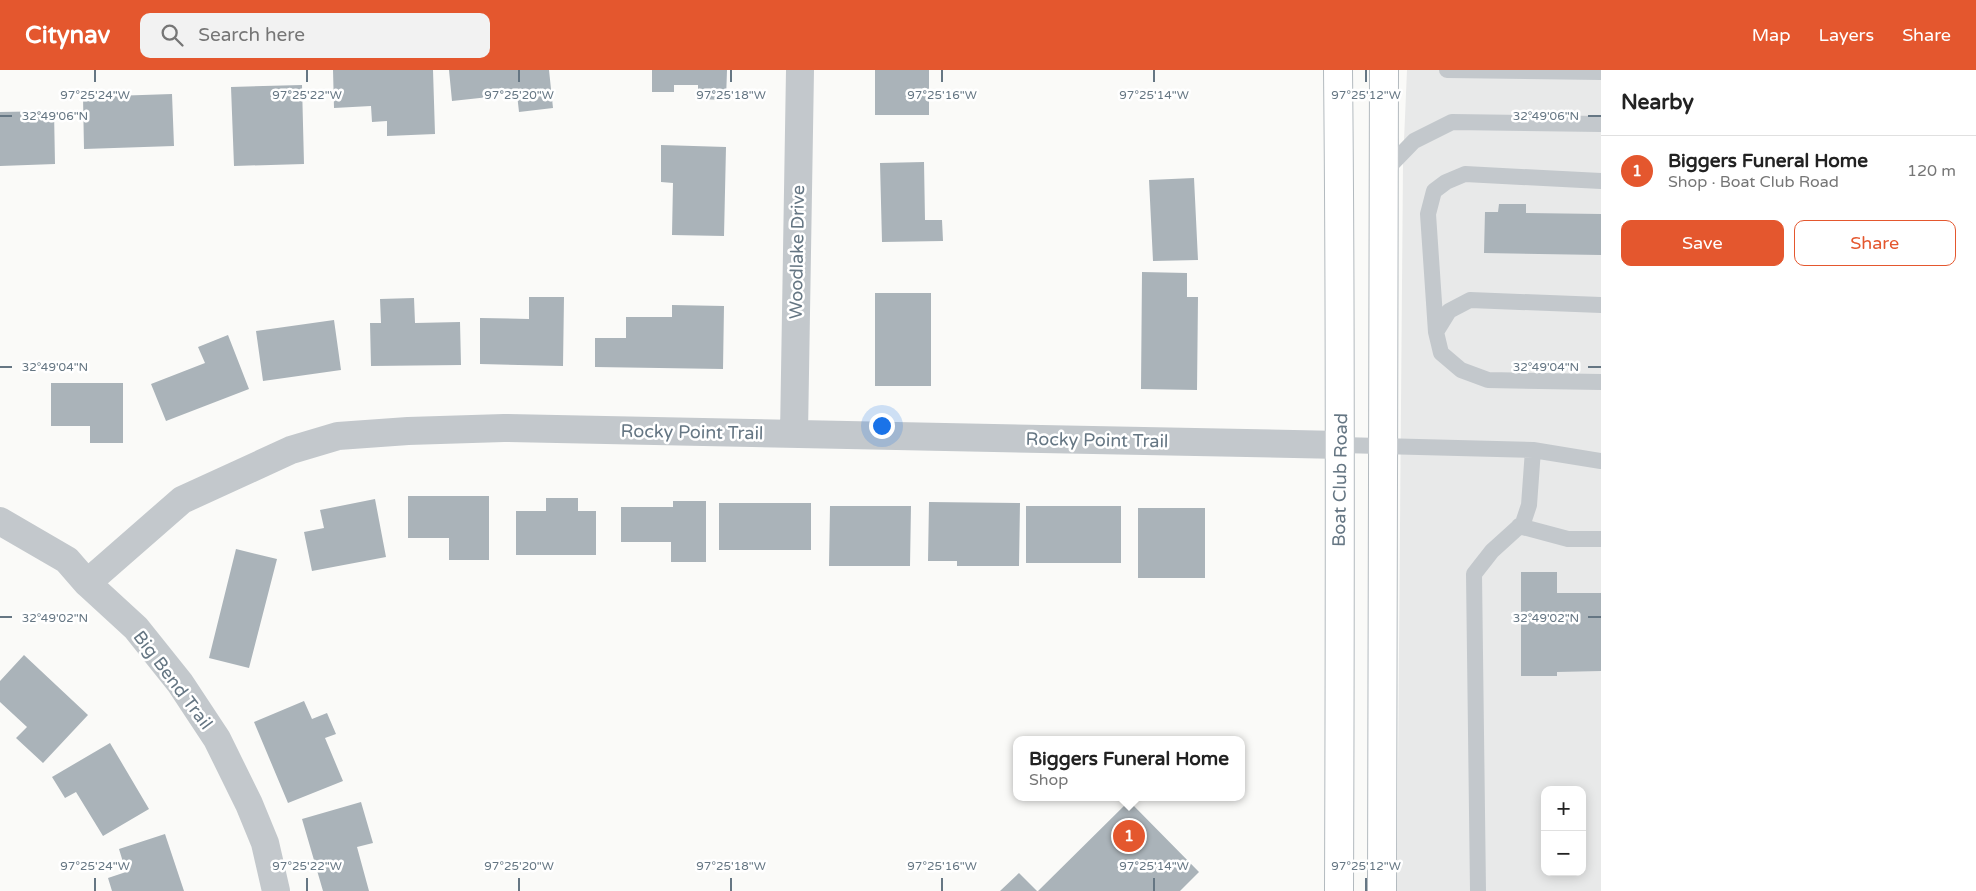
<!DOCTYPE html>
<html lang="en">
<head>
<meta charset="utf-8">
<style>
	body { margin:0; font-family:"Varela Round",sans-serif; background:#f2f2f2; color:#222 }
	.controls { position:absolute; right:15px; bottom:15px; display:grid; overflow:hidden; border-radius:10px; box-shadow:0 2px 12px #0003 }
	.controls button { width:45px; height:45px; display:grid; place-items:center; padding:0; border:0; border-bottom:1px solid #e0e0e0; background:#fff; color:#222; font:25px sans-serif }
	.you { position:absolute; left:881px; top:355px; width:18px; height:18px; margin:-12px; border:4px solid #fff; border-radius:50%; background:#1a73e8; box-shadow:0 0 0 8px #1a73e833 }
	.badge { display:grid; place-items:center; width:32px; height:32px; border-radius:50%; background:#e4572e; color:#fff; font-size:16px; font-weight:700 }
	.pin { position:absolute; translate:-50% -50%; border:2px solid #fff; box-shadow:0 1px 5px #0006 }
	.popup { position:absolute; left:1013px; top:666px; width:232px; height:65px; box-sizing:border-box; display:grid; place-content:center; border-radius:10px; background:#fff; filter:drop-shadow(0 1px 4px #0005); font-size:16px; white-space:nowrap; color:#767676 }
	.popup b { font-size:19px; color:#222 }
	.popup::after { content:''; position:absolute; left:50%; top:100%; margin-left:-10px; border:10px solid transparent; border-top-color:#fff }
	.list { margin:0; padding:0; list-style:none }
	h2 { display:flex; justify-content:space-between; align-items:center; height:65px; margin:0; padding:0 20px; font-size:21px }
	h2 small { font-size:16px; font-weight:400; color:#767676 }
	.list li { display:grid; grid-template-columns:32px 1fr auto; gap:15px; align-items:center; box-sizing:border-box; height:70px; padding:0 20px; border-top:1px solid #e0e0e0 }
	.list b { display:block; font-size:19px; white-space:nowrap }
	.list p { margin:0; font-size:16px; white-space:nowrap; color:#767676 }
	.list em { font-size:16px; font-style:normal; color:#767676 }
	.actions { display:flex; gap:10px; padding:15px 20px }
	.actions a { flex:1; padding:11px 0; border:1px solid #e4572e; border-radius:10px; text-align:center; font-size:18px; color:#e4572e }
	.actions .main { background:#e4572e; color:#fff }
	.icon { flex:none; width:28px; height:28px; fill:none; stroke:currentColor; stroke-width:2; stroke-linecap:round; stroke-linejoin:round }
	.map { position:relative; flex:none; width:1601px; height:821px; overflow:hidden }
	header { display:flex; align-items:center; gap:30px; box-sizing:border-box; height:70px; padding:0 25px; background:#e4572e; color:#fff }
	header strong { font-size:24px }
	nav { display:flex; gap:28px; margin-inline-start:auto; font-size:18px }
	.search { width:350px; height:45px; background:#f2f2f2; display:flex; align-items:center; gap:12px; box-sizing:border-box; padding:0 18px; border-radius:10px; color:#767676; font-size:19px }
	main { display:flex }
	aside { flex:1; background:#fff }
	.map>svg:first-child { display:block }
</style>
</head>
<body>
<header>
<strong>Citynav</strong>
<div class="search"><svg class="icon" aria-label="search" viewBox="0 0 24 24"><circle cx="10" cy="10" r="6"/><path d="M15 15l6 6"/></svg>Search here</div>
<nav><a>Map</a><a>Layers</a><a>Share</a></nav>
</header>
<main>
<div class="map">
<svg width="1601" height="821" viewBox="0 0 1601 821">
	<rect width="100%" height="100%" fill="#fafaf8"/>
	<path fill="#e8e9e9" fill-rule="evenodd" d="M1407 0H1601V821H1397L1403 94ZM1545 720H1582V802H1545Z"/>
	<path fill="#aab3b9" d="M333 0H433L435 64 387 66V51L372 52 371 36 334 38Z
		M449 0H549L553 38 519 42 517 24 452 31Z
		M652 0H727L726 30 698 29V15H674V22H652Z
		M875 0H929V45H875Z
		M302 15 304 94 234 96 231 17Z
		M172 24 174 76 84 79 83 27Z
		M54 41 55 94 0 96V42Z
		M661 75 726 77 724 166 672 165 673 113 661 112Z
		M924 92 925 150H942L943 171 882 172 880 93Z
		M1194 108 1198 190 1153 191 1149 110Z
		M1499 134H1526V143L1601 144V185L1484 183 1485 142H1498Z
		M1142 202 1187 203V227H1198L1197 320 1141 319Z
		M875 223H931V316H875Z
		M529 227H564L563 296 480 294V248L529 249Z
		M414 228 415 253 460 252 461 295 371 296 370 253H381L380 229Z
		M672 235 724 236 723 299 595 297V268H626V247H672Z
		M334 250 341 300 263 311 256 261Z
		M228 265 249 319 166 351 151 314 205 293 198 277Z
		M51 313H123V373H90V356H51Z
		M408 426H489V490H449V468H408Z
		M546 428H578V441H596V485H516V441H546Z
		M375 429 386 487 312 501 304 462 324 458 320 440Z
		M673 431H706V492H671V472H621V437H673Z
		M929 432 1020 433 1019 496H957V491H928Z
		M719 433H811V480H719Z
		M830 436H911L910 496H829Z
		M1026 436H1121V493H1026Z
		M1138 438H1205V508H1138Z
		M236 479 277 489 249 598 209 588Z
		M1521 502H1557V523H1601V601L1557 602V606H1521Z
		M24 585 88 645 43 693 16 668 27 657 0 632V611Z
		M304 631 312 649 327 643 336 664 325 668 343 711 288 733 254 652Z
		M110 673 149 739 103 766 76 722 65 728 52 707Z
		M1129 731 1199 802 1180 821H1038Z
		M361 732 373 773 357 777 369 821H323L302 749Z
		M165 764 184 821H112L108 808 126 802 119 779Z
		M1019 803 1037 821H1000Z"/>
	<g fill="none" stroke-linecap="round" stroke-linejoin="round">
		<g stroke="#b3babf" stroke-width="30">
			<path id="secondary" d="M1338 0C1341 274 1340 547 1339 821
				M1382 821 1384 0"/>
		</g>
		<path stroke="#c3c8cc" stroke-width="16" d="M1447 0 1601 2
			M1384 102 1414 71 1452 52 1601 54
			M1601 111 1465 104 1446 112 1434 121 1428 144 1436 262 1441 283 1461 300 1488 310 1601 312
			M1436 262 1449 241 1470 230 1601 235
			M1341 375 1533 380 1601 391
			M1519 456 1568 469H1601
			M1478 821 1474 504 1492 481 1523 453 1529 435 1533 380"/>
		<path stroke="#c3c8cc" stroke-width="28" d="M794 364 800 0
			M0 451 67 490 87 513 136 558 180 613 217 669 249 734 265 773 276 821
			M87 513 182 430 291 380 338 366 408 361 504 358 1341 375"/>
		<use href="#secondary" stroke="#fff" stroke-width="28"/>
	</g>
	<path fill="none" stroke="#657683" stroke-width="2" d="M95 0V12M307 0V12M519 0V12M731 0V12M942 0V12M1154 0V12M1366 0V12M0 46H12M1588 46H1601M0 297H12M1588 297H1601M0 547H12M1588 547H1601M95 808V821M307 808V821M519 808V821M731 808V821M942 808V821M1154 808V821M1366 808V821"/>
	<g text-anchor="middle" dominant-baseline="central" stroke-width="5" stroke-linejoin="round" paint-order="stroke">
		<g font-size="18" fill="#657683" stroke="#fff">
			<text transform="translate(797 182) rotate(-89)">Woodlake Drive</text>
			<text transform="translate(692 362) rotate(1)">Rocky Point Trail</text>
			<text transform="translate(1097 370) rotate(1)">Rocky Point Trail</text>
			<text transform="translate(1340 410) rotate(-89)">Boat Club Road</text>
			<text transform="translate(173 610) rotate(53)">Big Bend Trail</text>
		</g>
	</g>
	<g font-size="12" text-anchor="middle" fill="#657683" stroke="#fff" stroke-width="5" stroke-linejoin="round" paint-order="stroke">
		<text x="95" y="29">97°25'24"W</text>
		<text x="307" y="29">97°25'22"W</text>
		<text x="519" y="29">97°25'20"W</text>
		<text x="731" y="29">97°25'18"W</text>
		<text x="942" y="29">97°25'16"W</text>
		<text x="1154" y="29">97°25'14"W</text>
		<text x="1366" y="29">97°25'12"W</text>
		<text x="55" y="50">32°49'06"N</text>
		<text x="1546" y="50">32°49'06"N</text>
		<text x="55" y="301">32°49'04"N</text>
		<text x="1546" y="301">32°49'04"N</text>
		<text x="55" y="552">32°49'02"N</text>
		<text x="1546" y="552">32°49'02"N</text>
		<text x="95" y="800">97°25'24"W</text>
		<text x="307" y="800">97°25'22"W</text>
		<text x="519" y="800">97°25'20"W</text>
		<text x="731" y="800">97°25'18"W</text>
		<text x="942" y="800">97°25'16"W</text>
		<text x="1154" y="800">97°25'14"W</text>
		<text x="1366" y="800">97°25'12"W</text>
	</g>
</svg>
<div class="controls">
<button>+</button>
<button>−</button>
</div>
<div class="you"></div>
<div class="pin badge" style="left:1129px;top:766px">1</div>
<div class="popup"><b>Biggers Funeral Home</b>Shop</div>
</div>
<aside>
<h2>Nearby<small></small></h2>
<ul class="list">
<li><span class="badge">1</span><div><b>Biggers Funeral Home</b><p>Shop · Boat Club Road</p></div><em>120 m</em></li>
</ul>
<div class="actions"><a class="main">Save</a><a>Share</a></div>
</aside>
</main>
</body>
</html>
